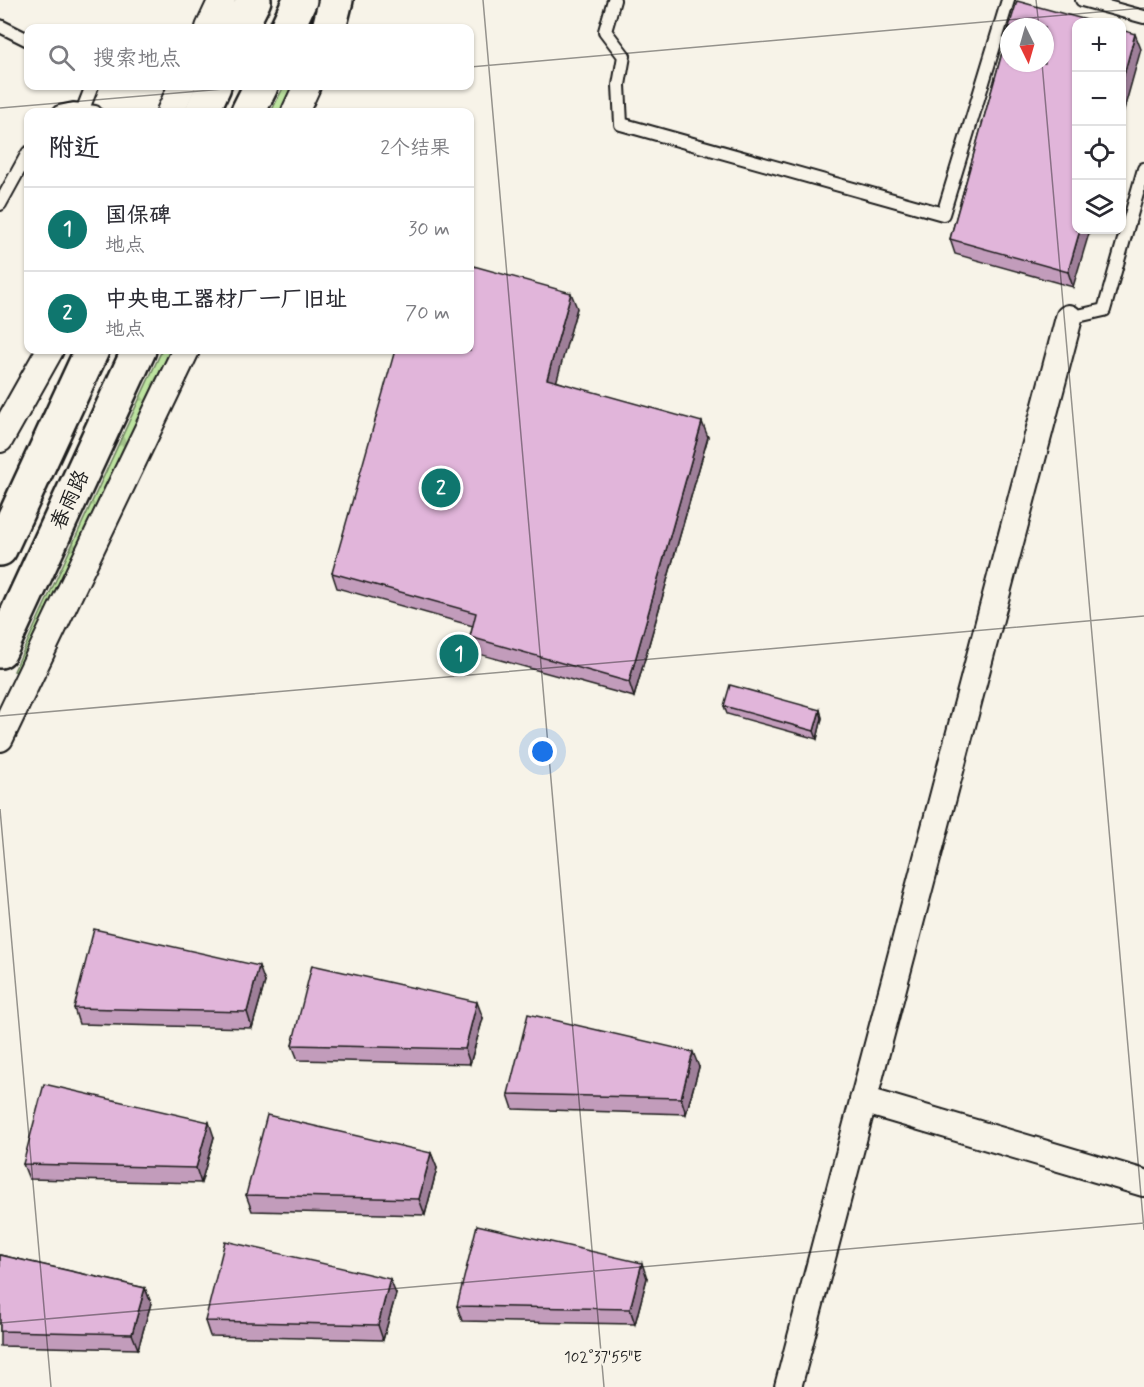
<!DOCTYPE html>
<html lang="zh">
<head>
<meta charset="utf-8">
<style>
	body { margin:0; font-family:Mynerve,"LXGW WenKai TC",sans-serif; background:#f7f7f7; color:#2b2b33 }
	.controls { position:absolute; right:18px; top:18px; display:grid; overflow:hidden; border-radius:12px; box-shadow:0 2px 4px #0004 }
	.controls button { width:54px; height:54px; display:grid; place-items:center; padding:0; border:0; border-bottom:2px solid #e1e1e2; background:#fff; color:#2b2b33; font:30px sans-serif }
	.compass { position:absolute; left:1000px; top:18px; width:54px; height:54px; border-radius:50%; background:#fff; box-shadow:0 2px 4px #0004; rotate:175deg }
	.you { position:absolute; left:543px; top:752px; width:21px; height:21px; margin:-15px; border:4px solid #fff; border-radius:50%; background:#1a73e8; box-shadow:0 0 0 9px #1a73e833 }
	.badge { display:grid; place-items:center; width:39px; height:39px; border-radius:50%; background:#0f766e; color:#fff; font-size:20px; font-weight:700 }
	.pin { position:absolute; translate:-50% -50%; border:3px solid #fff; box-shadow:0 2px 6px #0006 }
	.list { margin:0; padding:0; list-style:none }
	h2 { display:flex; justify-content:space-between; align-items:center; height:78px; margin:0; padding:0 24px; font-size:26px }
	h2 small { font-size:20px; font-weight:400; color:#7c7c81 }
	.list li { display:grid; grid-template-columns:39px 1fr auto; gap:18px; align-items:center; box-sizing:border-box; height:84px; padding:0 24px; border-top:2px solid #e1e1e2 }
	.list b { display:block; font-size:22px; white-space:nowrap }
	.list p { margin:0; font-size:20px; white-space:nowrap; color:#7c7c81 }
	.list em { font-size:20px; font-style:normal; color:#7c7c81 }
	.icon { flex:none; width:33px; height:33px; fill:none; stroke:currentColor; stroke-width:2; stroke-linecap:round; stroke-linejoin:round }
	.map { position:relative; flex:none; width:1144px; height:1387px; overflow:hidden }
	.search { position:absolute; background:#fff; box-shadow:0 2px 4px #0004; left:24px; top:24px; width:450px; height:66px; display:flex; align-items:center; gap:15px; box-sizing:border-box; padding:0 21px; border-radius:12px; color:#7c7c81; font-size:22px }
	.panel { position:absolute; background:#fff; box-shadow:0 2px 4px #0004; left:24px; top:108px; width:450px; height:246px; border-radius:12px }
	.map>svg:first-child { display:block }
</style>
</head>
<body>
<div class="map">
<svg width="1144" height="1387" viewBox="0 0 1144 1387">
	<defs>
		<pattern id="forest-firs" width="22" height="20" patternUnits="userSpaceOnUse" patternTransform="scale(1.5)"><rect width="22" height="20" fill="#bde4a0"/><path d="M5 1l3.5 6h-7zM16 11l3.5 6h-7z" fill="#a2c389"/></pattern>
	</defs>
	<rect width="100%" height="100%" fill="#f7f3e8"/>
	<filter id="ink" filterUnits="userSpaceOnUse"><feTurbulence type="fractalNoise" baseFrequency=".0167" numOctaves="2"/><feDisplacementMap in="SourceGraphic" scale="12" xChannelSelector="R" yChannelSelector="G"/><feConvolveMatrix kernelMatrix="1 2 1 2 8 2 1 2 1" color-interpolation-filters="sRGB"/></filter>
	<g filter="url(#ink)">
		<path fill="url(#forest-firs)" stroke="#6c805e" stroke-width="1.5" d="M284 86H298L286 112H271Z
			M162 350H177L21 673 14 671Z"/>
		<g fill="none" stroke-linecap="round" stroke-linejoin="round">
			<g stroke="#1c1c1c" stroke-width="16">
				<path id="lane" d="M614 0 605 31 624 56 619 85 621 124 943 214 1008 0
					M1082 0 1144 17
					M0 26 28 40
					M83 109 92 86
					M59 112 73 109 95 112
					M0 204 28 153
					M1069 318 1104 310 1144 169"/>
			</g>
			<g stroke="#1c1c1c" stroke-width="30">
				<path id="street" d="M209 28 222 0
					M170 112 182 86
					M295 112 307 86
					M0 439 50 350
					M0 738 186 350
					M863 1100 1144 1183
					M788 1387 1069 318"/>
			</g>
			<g stroke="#1c1c1c" stroke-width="38">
				<path id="primary" d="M240 28 254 0
					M287 28 300 0
					M329 28 336 0
					M202 112 214 86
					M248 112 261 86
					M0 549 92 350
					M0 651 139 350"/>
			</g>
			<use href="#lane" stroke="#f7f3e8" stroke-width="12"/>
			<use href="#street" stroke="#f7f3e8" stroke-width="26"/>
			<use href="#primary" stroke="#f7f3e8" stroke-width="33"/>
		</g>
		<path fill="#c29cbb" stroke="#1c1c1c" stroke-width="1.5" d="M1009 28 1073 287 955 254 950 239Z
			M577 308 556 381 708 437 634 697 475 653 470 637 473 626 337 588 332 573Z
			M724 706 820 710 822 718 817 739 727 714Z
			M265 982 252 1028 79 1024 74 1008Z
			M483 1018 470 1064 298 1060 292 1045Z
			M699 1067 686 1114 513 1109 508 1094Z
			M214 1137 201 1183 29 1179 23 1164Z
			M431 1153 437 1168 425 1215 252 1211 246 1195Z
			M0 1255 145 1288 151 1303 138 1349 0 1346Z
			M647 1278 635 1324 462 1321 457 1306Z
			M396 1294 383 1340 210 1336 205 1321Z"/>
		<path fill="#9e7f99" stroke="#1c1c1c" stroke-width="1.5" d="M1135 34 1141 49 1122 117V82Z
			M1080 230H1090L1073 287 1068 272Z
			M571 293 577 308 553 394 547 379Z
			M702 422 708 437 634 697 629 682Z
			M820 710 822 718 817 739 814 731Z
			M259 966 265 982 252 1028 247 1012Z
			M477 1002 483 1018 470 1064 465 1049Z
			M693 1052 699 1067 686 1114 681 1098Z
			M209 1122 214 1137 201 1183 196 1168Z
			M431 1153 437 1168 425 1215 419 1199Z
			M642 1263 647 1278 635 1324 630 1309Z
			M390 1279 396 1294 383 1340 378 1325Z
			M145 1288 151 1303 138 1349 132 1334Z"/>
		<path fill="#e1b5da" stroke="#1c1c1c" stroke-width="1.5" d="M1017 1 1094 22H1077V230H1080L1068 272 950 239 1009 28V63H1045V27H1009Z
			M1122 30 1135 34 1122 82Z
			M470 265 571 293 547 379 702 422 629 682 470 637 476 613 332 573 395 350H470Z
			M730 685 820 710 814 731 724 706Z
			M94 929 259 966 247 1012 74 1008Z
			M312 965 477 1002 465 1049 292 1045Z
			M528 1014 693 1052 681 1098 508 1094Z
			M44 1084 209 1122 196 1168 23 1164Z
			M267 1115 431 1153 419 1199 246 1195Z
			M477 1225 642 1263 630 1309 457 1306Z
			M225 1241 390 1279 378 1325 205 1321Z
			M0 1255 145 1288 132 1334 0 1331Z"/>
	</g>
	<path fill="none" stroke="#1c1c1c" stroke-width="1.5" stroke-opacity="0.45" d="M483 0 604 1387M1036 0 1039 27M1042 63 1144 1230M470 67 1144 8M0 108 260 86M0 716 1144 616M0 809 51 1387M0 1323 1144 1223"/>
	<g text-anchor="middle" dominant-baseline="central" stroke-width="5" stroke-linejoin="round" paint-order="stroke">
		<g font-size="21" fill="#1c1c1c" stroke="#f7f3e8">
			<text transform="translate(70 500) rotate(-65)">春雨路</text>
		</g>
	</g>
	<g font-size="15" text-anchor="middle" fill="#1c1c1c" stroke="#f7f3e8" stroke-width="5" stroke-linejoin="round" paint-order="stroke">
		<text x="603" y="1362">102°37'55"E</text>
	</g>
</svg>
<div class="controls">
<button>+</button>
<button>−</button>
<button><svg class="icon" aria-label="locate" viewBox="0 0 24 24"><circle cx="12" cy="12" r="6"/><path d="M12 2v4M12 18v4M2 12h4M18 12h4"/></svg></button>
<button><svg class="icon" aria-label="layers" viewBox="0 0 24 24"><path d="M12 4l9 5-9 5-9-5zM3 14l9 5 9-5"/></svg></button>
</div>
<svg class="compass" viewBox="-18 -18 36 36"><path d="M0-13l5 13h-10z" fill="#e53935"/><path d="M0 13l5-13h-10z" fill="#7c7c81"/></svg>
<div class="you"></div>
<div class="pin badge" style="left:459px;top:654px">1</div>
<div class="pin badge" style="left:441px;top:488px">2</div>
<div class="search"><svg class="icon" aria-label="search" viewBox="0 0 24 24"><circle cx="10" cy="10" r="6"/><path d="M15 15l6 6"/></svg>搜索地点</div>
<section class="panel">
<h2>附近<small>2个结果</small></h2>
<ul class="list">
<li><span class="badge">1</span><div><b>国保碑</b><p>地点</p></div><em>30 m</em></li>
<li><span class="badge">2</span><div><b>中央电工器材厂一厂旧址</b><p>地点</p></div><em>70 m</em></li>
</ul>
</section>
</div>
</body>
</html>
